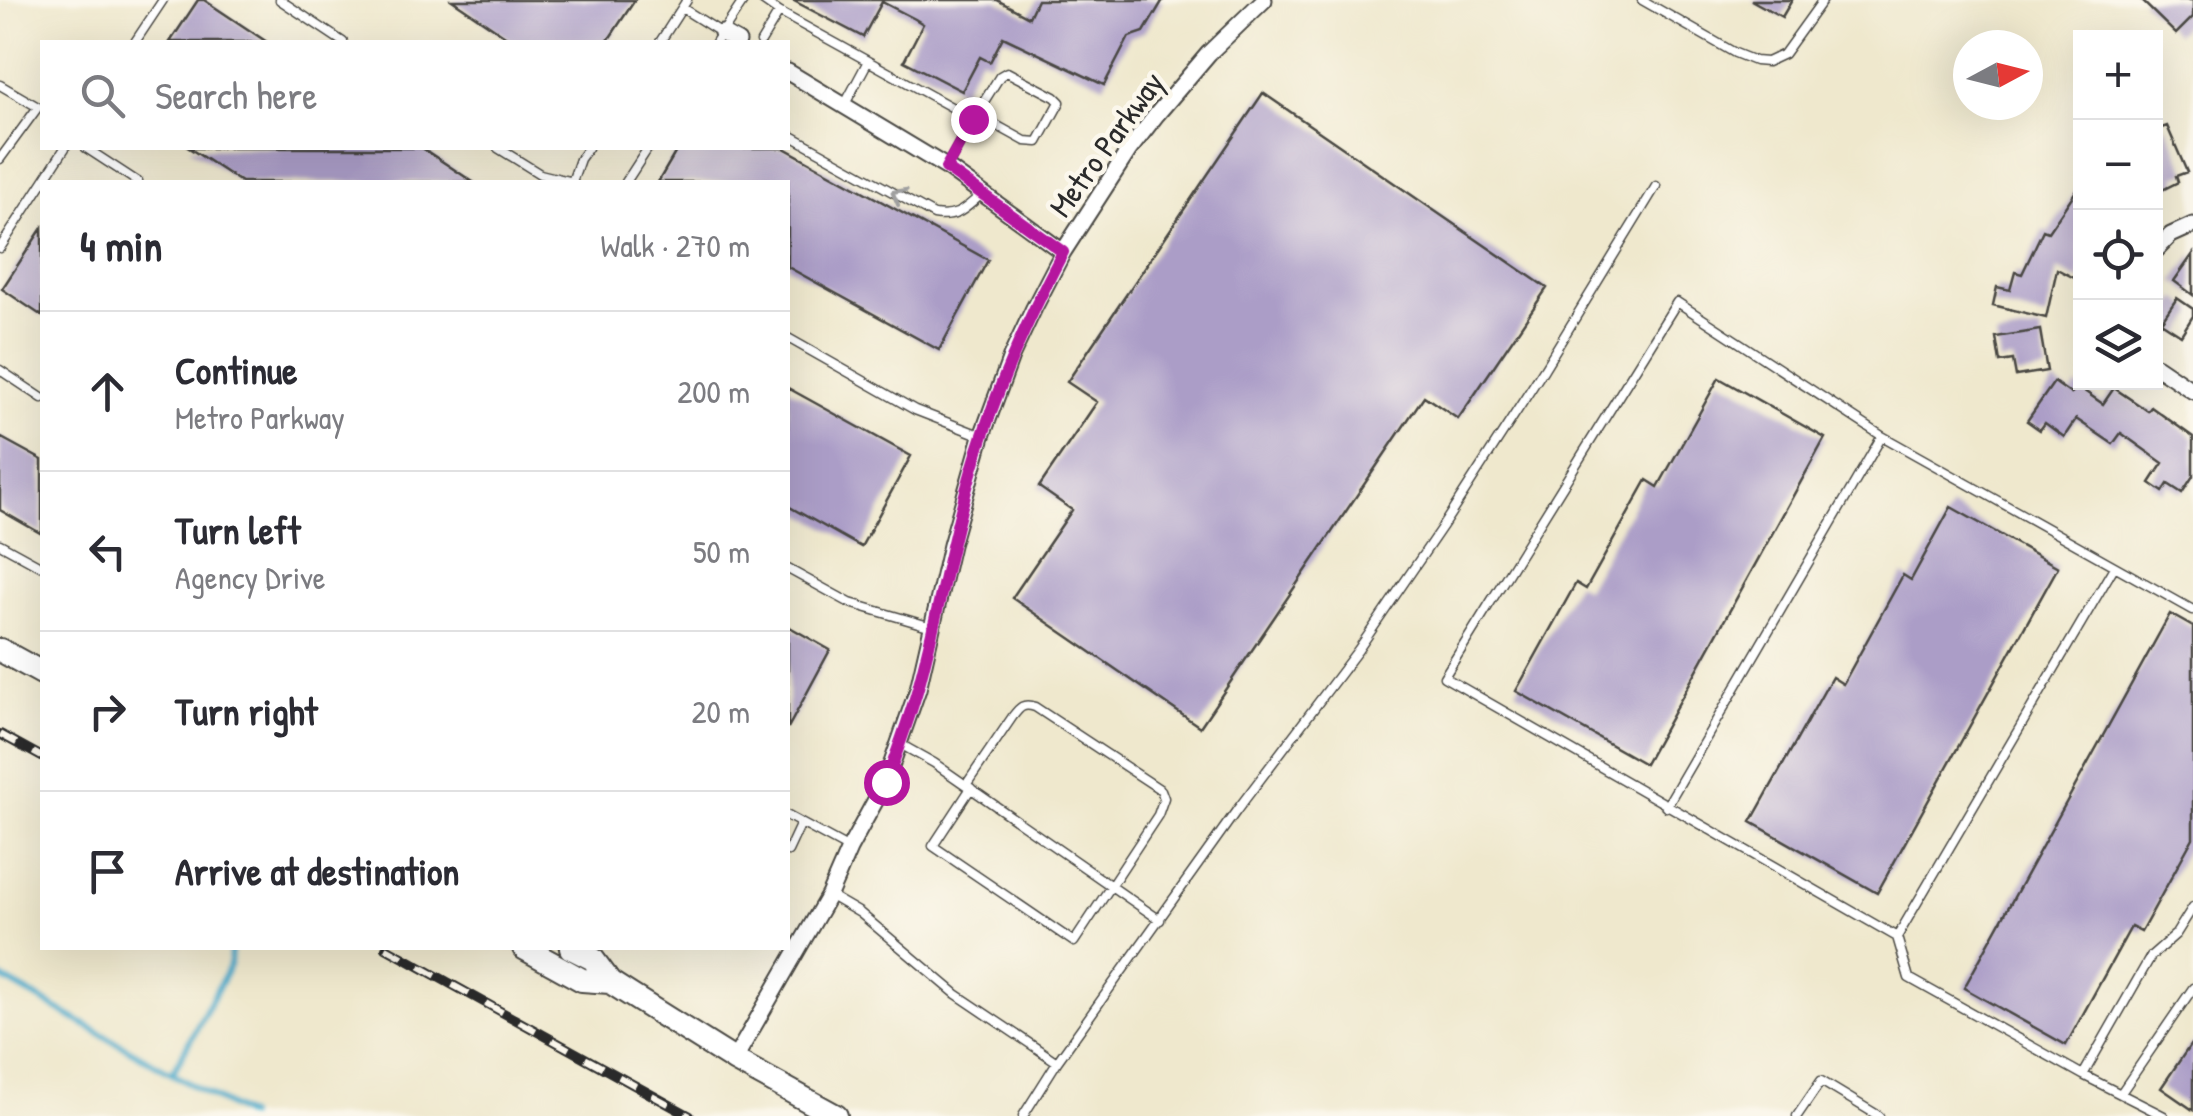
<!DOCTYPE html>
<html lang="en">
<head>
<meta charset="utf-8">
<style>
	body { margin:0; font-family:"Patrick Hand",sans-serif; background:#f2f2f3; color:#2b2b33 }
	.controls { position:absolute; right:30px; top:30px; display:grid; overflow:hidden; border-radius:0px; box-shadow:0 10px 40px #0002 }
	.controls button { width:90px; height:90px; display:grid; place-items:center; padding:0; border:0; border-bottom:2px solid #e1e1e2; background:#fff; color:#2b2b33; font:50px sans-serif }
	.compass { position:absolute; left:1953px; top:30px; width:90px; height:90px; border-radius:50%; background:#fff; box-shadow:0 10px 40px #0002; rotate:83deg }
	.stop { position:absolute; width:30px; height:30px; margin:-22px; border:8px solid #b5179e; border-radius:50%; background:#fff }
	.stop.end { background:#b5179e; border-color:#fff; box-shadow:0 2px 10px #0008 }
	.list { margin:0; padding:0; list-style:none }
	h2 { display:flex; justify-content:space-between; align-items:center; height:130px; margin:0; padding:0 40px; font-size:42px }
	h2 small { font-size:32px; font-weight:400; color:#7c7c81 }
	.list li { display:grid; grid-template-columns:65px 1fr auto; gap:30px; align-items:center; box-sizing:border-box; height:160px; padding:0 40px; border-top:2px solid #e1e1e2 }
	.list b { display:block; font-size:38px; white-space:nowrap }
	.list p { margin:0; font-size:32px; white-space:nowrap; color:#7c7c81 }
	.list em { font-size:32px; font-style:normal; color:#7c7c81 }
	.icon { flex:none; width:55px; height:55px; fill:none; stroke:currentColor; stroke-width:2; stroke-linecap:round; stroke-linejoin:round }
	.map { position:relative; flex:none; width:2193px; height:1116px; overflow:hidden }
	.search { position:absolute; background:#fff; box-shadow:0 10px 40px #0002; left:40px; top:40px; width:750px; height:110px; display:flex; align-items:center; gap:25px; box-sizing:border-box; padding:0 35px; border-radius:0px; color:#7c7c81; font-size:38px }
	.panel { position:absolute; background:#fff; box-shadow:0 10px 40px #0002; left:40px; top:180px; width:750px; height:770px; border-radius:0px }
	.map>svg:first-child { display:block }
</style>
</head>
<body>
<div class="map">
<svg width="2193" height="1116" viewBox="0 0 2193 1116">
	<rect width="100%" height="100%" fill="#fbf7ec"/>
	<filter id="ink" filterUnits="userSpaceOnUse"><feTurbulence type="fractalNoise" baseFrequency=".01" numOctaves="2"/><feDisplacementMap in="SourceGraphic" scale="20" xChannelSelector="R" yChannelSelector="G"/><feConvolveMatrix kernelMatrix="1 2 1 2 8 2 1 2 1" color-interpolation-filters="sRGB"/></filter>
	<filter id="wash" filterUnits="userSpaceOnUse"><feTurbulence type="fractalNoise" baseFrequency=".0048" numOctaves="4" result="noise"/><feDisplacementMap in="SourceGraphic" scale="40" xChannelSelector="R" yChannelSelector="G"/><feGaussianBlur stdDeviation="2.25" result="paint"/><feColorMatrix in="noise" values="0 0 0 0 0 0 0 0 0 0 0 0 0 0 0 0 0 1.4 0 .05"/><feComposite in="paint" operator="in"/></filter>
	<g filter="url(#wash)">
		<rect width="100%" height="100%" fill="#efe8cd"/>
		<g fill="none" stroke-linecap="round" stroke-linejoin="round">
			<path stroke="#4daccc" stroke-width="6" d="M0 977 247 1116
				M172 1074 230 965 231 948"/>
		</g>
		<g id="blocks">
			<path fill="#ab9dc7" d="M198 0H204L267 42H170Z
				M452 0H635L607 42H514Z
				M792 0H997L1029 17 1037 0H1163L1144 32 1129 37 1104 85 1003 37 990 62 980 57 962 91 904 61 923 24 915 19 882 2 863 37Z
				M1751 0H1792L1782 17Z
				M2141 0H2193V17L2176 34Z
				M1263 93 1547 288 1458 419 1424 396 1200 727 1012 598 1072 510 1039 487 1097 402 1067 382Z
				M2167 126 2187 172 2176 176 2178 182 2160 191 2156 181V130Z
				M189 148H422L473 182H241Z
				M678 148H784L988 260 939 350 788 267V182H658Z
				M2080 185V281L2057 269 2046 318 1993 305 1997 287 2010 290 2015 272 2022 274 2043 230 2048 232Z
				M42 228V316L2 289Z
				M2193 254V295L2174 281Z
				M2177 298 2193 309V316L2181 335 2161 322Z
				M2040 330 2047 371 2016 376 2013 360 2000 362 1996 337Z
				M1719 378 1825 438 1645 764 1516 691 1576 583 1586 589 1647 480 1658 487Z
				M2054 382 2071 394 2077 386 2103 404 2114 388 2148 411 2151 407 2193 437V476L2182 493 2168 484 2163 492 2150 483 2163 463 2121 433 2113 444 2076 419 2064 437 2045 423 2040 430 2027 421Z
				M788 388 911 456 861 547 788 506Z
				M0 437 42 460V534L0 510Z
				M1951 507 2058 567 1877 893 1751 822 1832 677 1843 684 1903 575 1911 580Z
				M2170 614 2193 627V838L2141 932 2131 927 2066 1045 1964 988Z
				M788 626 830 650 788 728Z
				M2193 1041V1110L2161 1088Z"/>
		</g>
	</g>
	<g filter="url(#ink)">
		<use href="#blocks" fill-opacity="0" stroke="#484743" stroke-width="2.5"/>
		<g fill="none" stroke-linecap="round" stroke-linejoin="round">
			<g stroke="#484743" stroke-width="11">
				<path id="service" d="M280 0 343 42
					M762 0 779 12
					M1642 0 1735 53 1755 61 1767 62 1784 54 1823 0
					M682 8 722 33
					M135 42 163 0
					M660 42 687 0
					M716 42 744 0
					M761 42 779 12 973 119 947 166
					M0 85 38 107 0 159
					M844 106 868 61
					M973 119 1000 76 1007 72 1055 97 1060 102 1038 142 1025 141 976 114
					M788 134 934 215C958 219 965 208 982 194
					M86 148 138 182
					M498 148 540 174 573 182
					M572 182 580 159 588 148
					M626 182 648 148
					M0 248 65 148
					M788 338 915 410 982 436
					M0 370 42 398
					M0 544 42 567
					M788 569 850 603 932 627
					M900 744 934 763 1160 920
					M966 785 1013 716C1020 707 1023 703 1035 707L1161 790 1164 798 1158 815 1074 942 933 846 971 788
					M1666 807 1882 436
					M788 816 849 849
					M788 851 801 823
					M829 895 860 913 956 994 1057 1062
					M1897 937 2114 567
					M2083 1075 2151 956 2176 934 2193 907
					M2121 1093 2193 988
					M1023 1116 1057 1062 1237 810 1358 650 1442 527 1544 369 1656 186
					M1797 1116 1821 1081 1879 1116
					M2164 1116 2083 1075 1909 978 1897 937 1444 677 1677 302 1882 436 2193 610"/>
			</g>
			<g stroke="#484743" stroke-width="19">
				<path id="minor" d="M722 33 738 42
					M788 72 946 167 1063 252
					M2156 250 2171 235 2193 225
					M2156 366 2193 391
					M734 1060 829 895 849 849 885 783 918 689 951 545 982 436 1011 357 1034 308 1063 252 1129 150 1157 114 1209 53 1264 0"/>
			</g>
			<g stroke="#484743" stroke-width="26">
				<path id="secondary" d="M0 650 42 673
					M524 948 582 980 610 982
					M571 948 593 959 610 982 632 996 734 1060 836 1116"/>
			</g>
			<use href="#service" stroke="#fff" stroke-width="8"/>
			<use href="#minor" stroke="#fff" stroke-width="15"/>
			<use href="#secondary" stroke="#fff" stroke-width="22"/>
			<g stroke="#2b2b2b" stroke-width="10">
				<path id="rail" d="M0 734 42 757
					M386 948 690 1116"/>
			</g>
			<use href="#rail" stroke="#fbf7ec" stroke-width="6" stroke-dasharray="19" stroke-linecap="butt"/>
		</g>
		<defs><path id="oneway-chevron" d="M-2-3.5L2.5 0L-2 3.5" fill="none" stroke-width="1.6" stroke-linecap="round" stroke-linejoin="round" transform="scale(2.5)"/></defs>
		<use stroke="#a0a0a0" href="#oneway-chevron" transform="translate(898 195) rotate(-151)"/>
	</g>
	<g fill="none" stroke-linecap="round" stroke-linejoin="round" filter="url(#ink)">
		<path stroke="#b5179e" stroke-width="12" d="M886 782C897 751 909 720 918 688 941 604 955 517 983 435 1004 371 1032 311 1063 252L946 168 973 119"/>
	</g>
	<g text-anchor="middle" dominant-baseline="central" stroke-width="9" stroke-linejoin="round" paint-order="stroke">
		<g font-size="32" fill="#2b2b2b" stroke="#fbf7ec">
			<text transform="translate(1106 144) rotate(-54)">Metro Parkway</text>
		</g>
	</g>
</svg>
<div class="controls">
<button>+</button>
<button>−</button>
<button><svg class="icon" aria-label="locate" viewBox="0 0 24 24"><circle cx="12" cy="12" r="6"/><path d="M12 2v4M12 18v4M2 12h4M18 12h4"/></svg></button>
<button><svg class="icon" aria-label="layers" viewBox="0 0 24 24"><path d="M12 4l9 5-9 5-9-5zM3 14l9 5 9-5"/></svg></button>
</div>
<svg class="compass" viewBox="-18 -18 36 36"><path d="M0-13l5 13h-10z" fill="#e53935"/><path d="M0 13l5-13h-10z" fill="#7c7c81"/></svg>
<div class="stop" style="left:886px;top:782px"></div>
<div class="stop end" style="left:973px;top:119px"></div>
<div class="search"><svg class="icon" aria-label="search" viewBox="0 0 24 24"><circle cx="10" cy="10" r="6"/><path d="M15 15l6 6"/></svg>Search here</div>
<section class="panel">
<h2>4 min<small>Walk · 270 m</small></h2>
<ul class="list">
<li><svg class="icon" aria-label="ahead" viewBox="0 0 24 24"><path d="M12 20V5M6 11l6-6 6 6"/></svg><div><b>Continue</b><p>Metro Parkway</p></div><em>200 m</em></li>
<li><svg class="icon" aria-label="left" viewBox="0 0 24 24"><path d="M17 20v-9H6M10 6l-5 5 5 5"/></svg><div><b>Turn left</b><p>Agency Drive</p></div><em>50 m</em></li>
<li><svg class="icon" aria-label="right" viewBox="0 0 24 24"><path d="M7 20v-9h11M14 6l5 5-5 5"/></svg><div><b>Turn right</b></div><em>20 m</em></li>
<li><svg class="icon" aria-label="arrive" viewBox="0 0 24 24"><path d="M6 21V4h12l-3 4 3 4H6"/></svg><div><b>Arrive at destination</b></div></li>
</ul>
</section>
</div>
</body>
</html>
